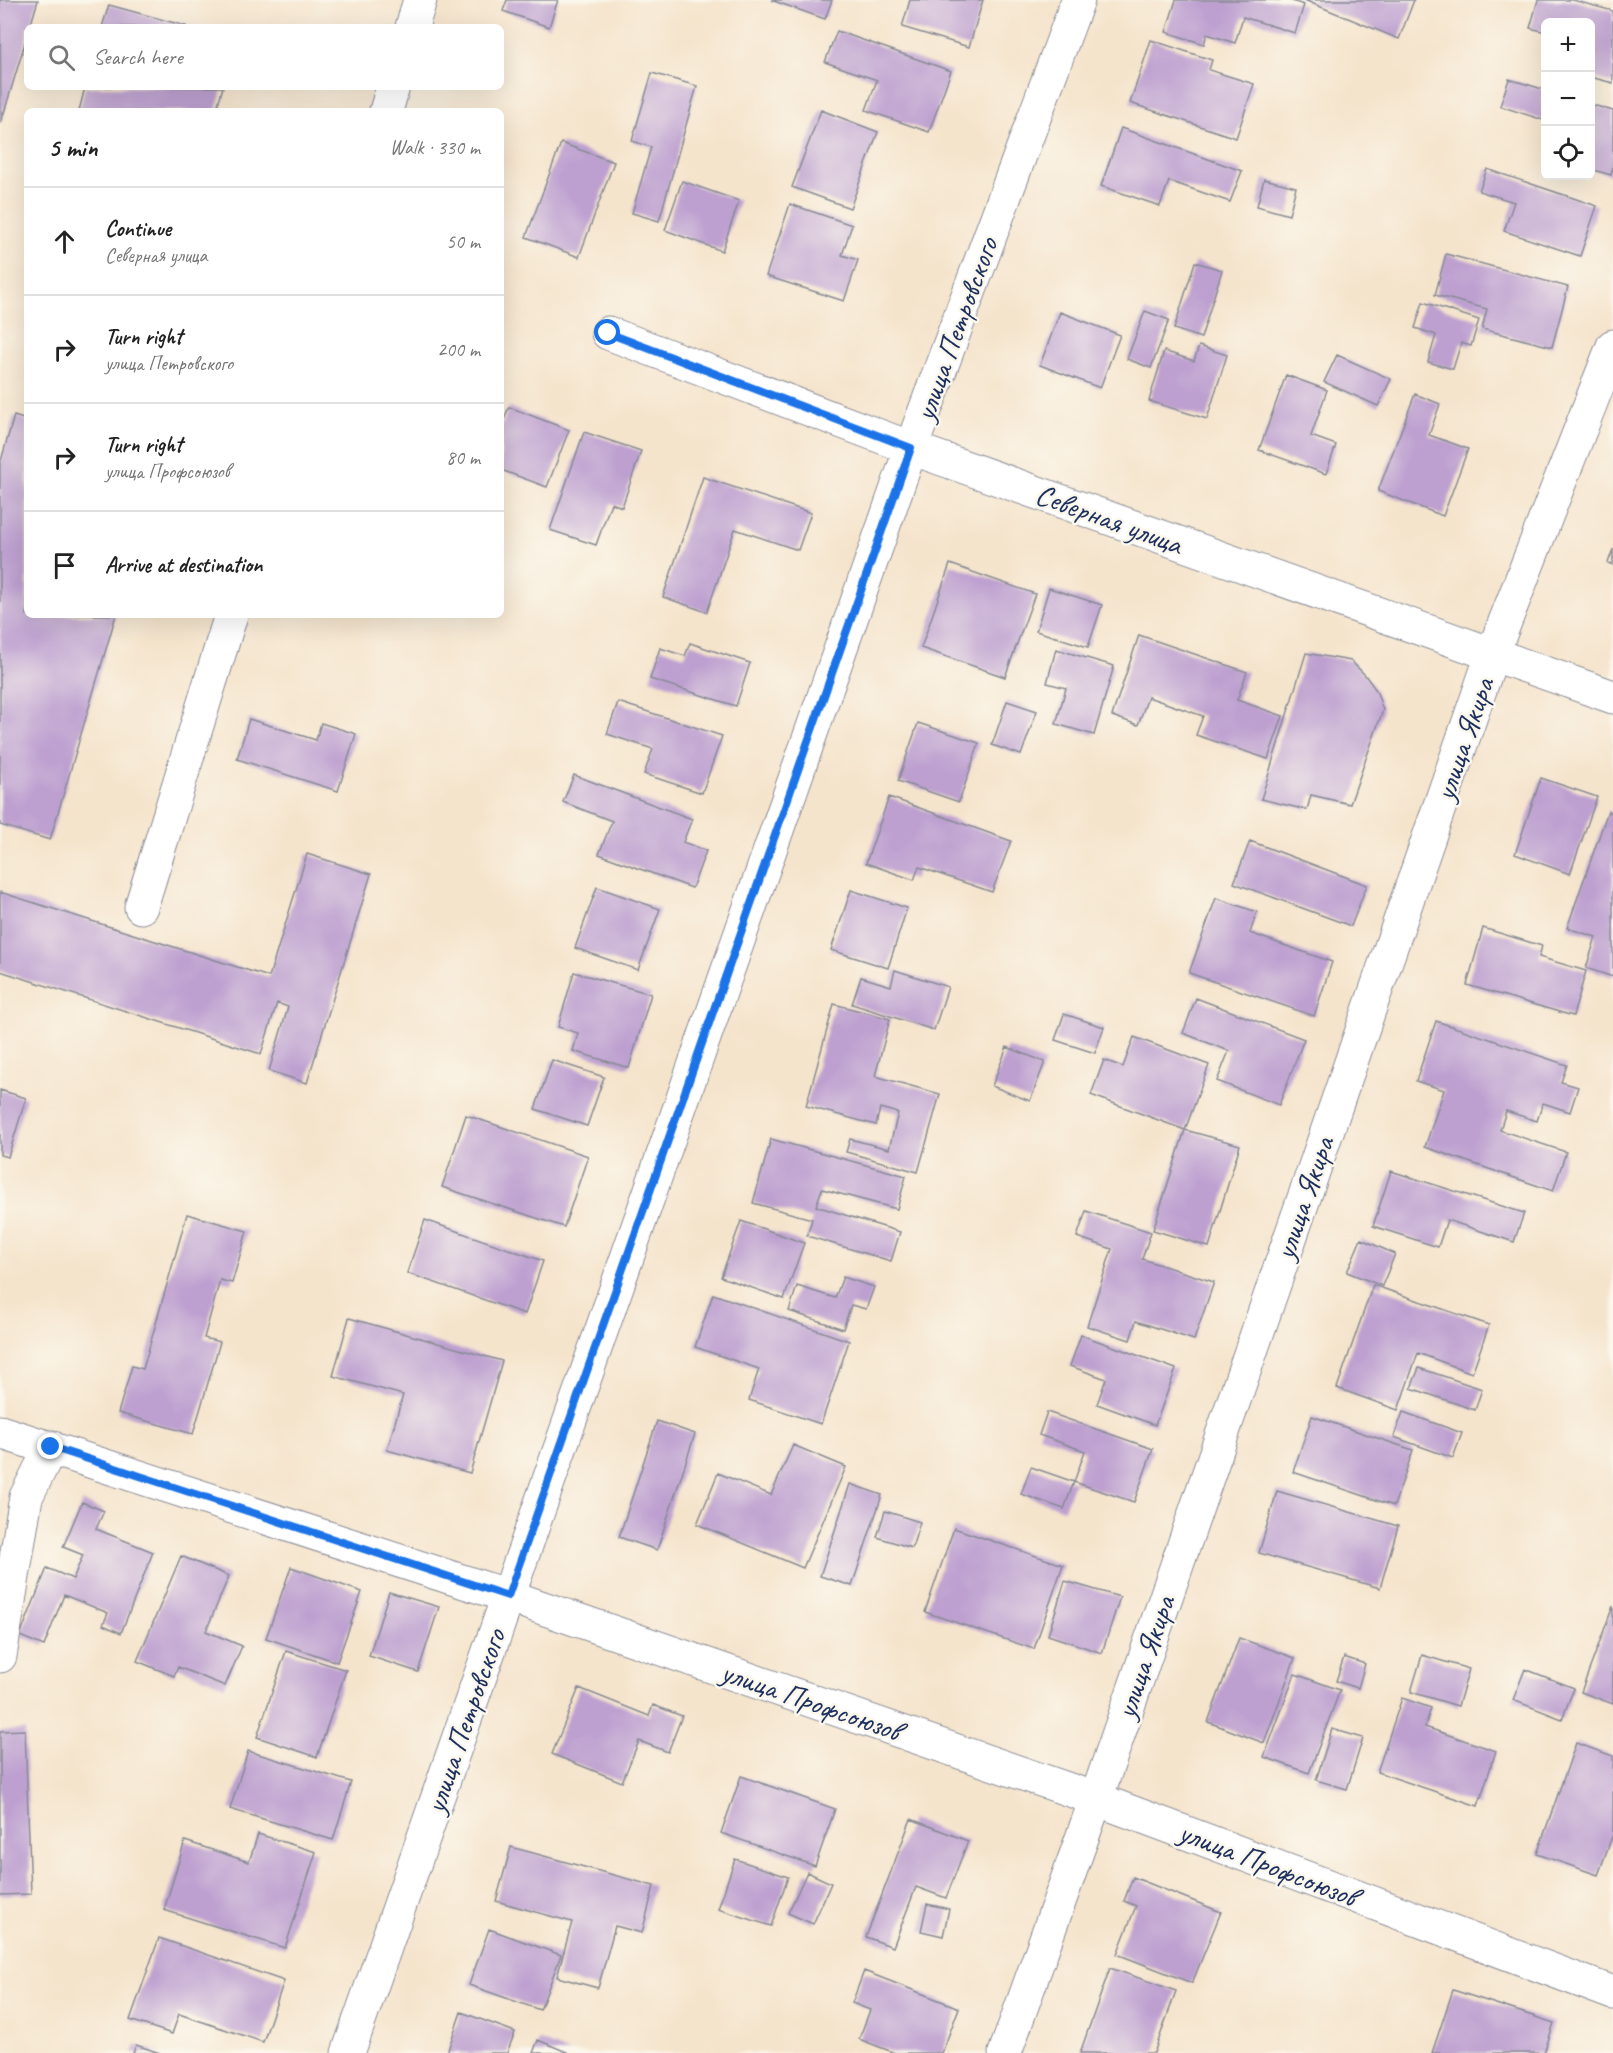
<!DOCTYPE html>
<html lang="en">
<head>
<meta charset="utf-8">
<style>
	body { margin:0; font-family:Caveat,sans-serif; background:#f2f2f2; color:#222 }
	.controls { position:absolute; right:18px; top:18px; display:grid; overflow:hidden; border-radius:9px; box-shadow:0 6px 24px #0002 }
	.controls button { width:54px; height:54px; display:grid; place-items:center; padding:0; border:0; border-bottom:2px solid #e0e0e0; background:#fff; color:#222; font:30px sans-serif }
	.stop { position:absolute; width:18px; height:18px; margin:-14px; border:4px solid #1a73e8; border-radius:50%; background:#fff }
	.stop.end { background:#1a73e8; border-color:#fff; box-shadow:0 2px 6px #0008 }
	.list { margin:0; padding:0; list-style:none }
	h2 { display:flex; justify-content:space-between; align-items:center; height:78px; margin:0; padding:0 24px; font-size:26px }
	h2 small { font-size:20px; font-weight:400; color:#767676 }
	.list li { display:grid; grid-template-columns:39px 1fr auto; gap:18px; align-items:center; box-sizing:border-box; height:108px; padding:0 24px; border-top:2px solid #e0e0e0 }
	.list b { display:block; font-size:22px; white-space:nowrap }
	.list p { margin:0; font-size:20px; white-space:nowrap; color:#767676 }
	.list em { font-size:20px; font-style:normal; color:#767676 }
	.icon { flex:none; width:33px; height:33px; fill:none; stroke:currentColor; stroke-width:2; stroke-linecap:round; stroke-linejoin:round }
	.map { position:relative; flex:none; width:1613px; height:2053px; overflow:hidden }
	.search { position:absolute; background:#fff; box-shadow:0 6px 24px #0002; left:24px; top:24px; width:480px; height:66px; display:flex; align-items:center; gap:15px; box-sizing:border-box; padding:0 21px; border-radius:9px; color:#767676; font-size:22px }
	.panel { position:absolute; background:#fff; box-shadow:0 6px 24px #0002; left:24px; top:108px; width:480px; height:510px; border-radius:9px }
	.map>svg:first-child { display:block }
</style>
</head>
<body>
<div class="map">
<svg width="1613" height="2053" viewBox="0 0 1613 2053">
	<rect width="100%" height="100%" fill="#fbf7ec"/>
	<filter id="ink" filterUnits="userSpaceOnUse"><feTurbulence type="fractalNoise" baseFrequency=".0167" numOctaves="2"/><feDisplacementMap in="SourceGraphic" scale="12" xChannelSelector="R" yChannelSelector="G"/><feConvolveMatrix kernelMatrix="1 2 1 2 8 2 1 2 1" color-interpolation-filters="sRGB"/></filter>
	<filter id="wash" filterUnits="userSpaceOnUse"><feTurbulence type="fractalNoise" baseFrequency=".008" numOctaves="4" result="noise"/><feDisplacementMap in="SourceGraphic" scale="24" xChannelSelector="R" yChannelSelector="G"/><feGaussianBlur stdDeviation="1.35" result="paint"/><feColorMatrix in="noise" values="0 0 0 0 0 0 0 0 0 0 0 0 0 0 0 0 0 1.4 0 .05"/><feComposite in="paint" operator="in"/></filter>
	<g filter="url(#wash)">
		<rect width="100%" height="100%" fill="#f5e4cc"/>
		<g id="blocks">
			<path fill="#bda0d0" d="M0 0H38L30 27H27V36L1 123Z
				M507 0H558L549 27 503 11Z
				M771 0H832L825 19Z
				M910 0H983L969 47 902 27Z
				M1176 0H1289L1304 5 1295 33 1243 17 1235 43 1207 34 1204 44 1166 32Z
				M1304 0H1414L1399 39Z
				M1538 0H1573L1613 11V83L1590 77V22H1546V32L1530 28Z
				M109 5 186 26V27H102Z
				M837 31 951 71 929 132 866 110 877 80 825 62Z
				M1151 40 1212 60 1209 70 1254 84 1236 138 1130 103Z
				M652 73 697 86 659 221 632 213 651 147 632 141Z
				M1509 79 1546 90V121L1500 106Z
				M85 87H223L216 111H79Z
				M1590 104 1613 111V167L1611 175 1590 169Z
				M821 110 878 132 850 208 792 187Z
				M1121 128 1242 171 1230 202 1169 181 1160 206 1101 186Z
				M561 143 614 162 579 257 526 237Z
				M1487 169 1597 206 1580 256 1504 231 1514 202 1479 191Z
				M1264 179 1296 187 1289 215 1257 206Z
				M682 181 739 201 722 251 665 230Z
				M790 204 852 225 842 255 858 260 844 301 766 276Z
				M1446 254 1568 287 1552 347 1482 329 1487 309 1435 295Z
				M1195 262 1222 270 1201 338 1174 329Z
				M1423 302 1479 320 1471 346 1461 343 1453 369 1428 362 1436 335 1415 328Z
				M1145 311 1169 320 1151 368 1127 359Z
				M1060 312 1120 335 1100 388 1040 365Z
				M1199 346 1227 355 1207 419 1149 401 1164 351 1194 361Z
				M1337 355 1391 379 1378 406 1324 382Z
				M1286 375 1327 390 1311 436 1336 445 1326 474 1259 450Z
				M1415 394 1440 404 1429 435 1468 449 1443 516 1378 491Z
				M509 407 569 430 547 487 501 470V427Z
				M14 416 27 420V615H116L50 840 0 825V464Z
				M584 432 641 451 622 507 611 503 596 545 550 530Z
				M703 477 811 513 798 550 735 529 707 612 663 597Z
				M1613 549V565L1608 563Z
				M950 564 1035 594 1005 677 921 648Z
				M1049 588 1102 605 1088 647 1036 631Z
				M1139 635 1247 672 1237 700 1283 716 1268 759 1196 735 1203 716 1148 697 1138 725 1112 716Z
				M690 643 750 663 736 706 650 679 660 648 685 656Z
				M1056 649 1114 666 1094 735 1056 724 1066 688 1047 683Z
				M1306 653 1351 661 1365 675 1376 690 1383 710 1350 804 1311 795 1307 810 1261 799Z
				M1007 701 1037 711 1021 755 992 745Z
				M618 702 722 736 702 793 644 774 653 749 607 734Z
				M249 719 316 740 321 723 356 734 338 791 237 759Z
				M918 723 979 743 959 802 898 781Z
				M574 775 692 819 683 842 706 851 692 888 599 854 612 821 563 802Z
				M1541 778 1597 797 1570 874 1515 854Z
				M889 797 1011 841 992 892 919 867 914 880 866 863Z
				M1608 811 1613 813V977L1586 968 1596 937 1567 928Z
				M1250 841 1367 885 1351 926 1234 883Z
				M307 854 371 874 307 1083 269 1071 288 1007 277 1003 261 1054 0 971V892L269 977Z
				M597 887 660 909 638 970 575 948Z
				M851 890 907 908 888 968 831 950Z
				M1216 898 1257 912 1250 933 1332 962 1314 1016 1189 973Z
				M1483 928 1542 946 1539 957 1586 971 1573 1016 1467 985Z
				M895 970 948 987 934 1030 852 1004 861 977 891 986Z
				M574 972 651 994 629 1068 573 1051 578 1033 558 1027Z
				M1196 998 1304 1039 1279 1105 1217 1081 1229 1051 1183 1033Z
				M834 1004 890 1019 875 1076 940 1094 918 1172 846 1152 850 1139 889 1149 898 1113 880 1108 876 1125 806 1106Z
				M1064 1014 1104 1027 1095 1053 1055 1040Z
				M1436 1021 1567 1065 1561 1082 1578 1087 1570 1112 1543 1103 1537 1121 1506 1111 1500 1130 1566 1152 1553 1191 1425 1147 1444 1090 1416 1081Z
				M1134 1037 1209 1065 1185 1130 1091 1095 1104 1060 1123 1067Z
				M1007 1047 1045 1062 1030 1101 992 1086Z
				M552 1060 604 1077 587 1126 535 1109Z
				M0 1090 26 1098 8 1157 0 1155Z
				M466 1115 588 1156 564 1227 442 1187Z
				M1185 1130 1240 1145 1209 1247 1153 1230Z
				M771 1139 906 1176 897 1209 822 1189 816 1206 900 1232 891 1261 807 1236 812 1219 753 1203Z
				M1391 1171 1524 1213 1514 1242 1447 1220 1438 1247 1373 1226Z
				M1086 1211 1151 1232 1142 1259 1214 1282 1194 1340 1136 1321 1130 1340 1087 1326 1112 1249 1077 1237Z
				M187 1214 247 1231 232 1283 220 1280 204 1338 220 1342 193 1434 118 1413 132 1366 143 1369Z
				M425 1220 543 1261 525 1314 407 1273Z
				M741 1221 804 1243 784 1299 721 1277Z
				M1361 1239 1395 1254 1382 1286 1347 1272Z
				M843 1277 874 1287 866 1309 851 1305 843 1329 789 1311 797 1286 835 1298Z
				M1373 1285 1489 1325 1472 1373 1418 1353 1398 1410 1337 1388Z
				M713 1294 849 1341 821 1424 749 1400 759 1369 695 1347Z
				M349 1318 502 1361 470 1473 387 1450 403 1395 333 1376Z
				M1081 1335 1176 1369 1155 1425 1097 1404 1106 1379 1070 1366Z
				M1419 1368 1482 1389 1475 1410 1411 1388Z
				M1047 1412 1153 1449 1134 1502 1074 1482 1085 1451 1039 1435Z
				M1403 1412 1462 1433 1453 1458 1394 1437Z
				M1312 1416 1413 1450 1394 1506 1293 1472Z
				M657 1421 695 1434 657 1550 619 1537Z
				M793 1445 846 1467 803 1568 697 1524 718 1473 771 1495Z
				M1031 1467 1074 1482 1064 1509 1021 1494Z
				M850 1484 882 1495 852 1586 820 1576Z
				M1277 1491 1398 1526 1380 1588 1259 1553Z
				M82 1502 104 1511 96 1529 153 1552 121 1633 103 1625 108 1613 64 1595 44 1646 20 1636 47 1568 73 1579 83 1555 63 1547Z
				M885 1511 920 1522 912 1548 877 1537Z
				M954 1528 1063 1565 1034 1649 925 1612Z
				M181 1556 229 1576 206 1631 242 1646 225 1686 178 1667 174 1676 137 1661Z
				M291 1567 362 1592 337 1662 266 1638Z
				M1065 1581 1120 1597 1102 1653 1048 1635Z
				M389 1592 439 1607 418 1672 369 1656Z
				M1613 1606V1704L1581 1692Z
				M1239 1638 1295 1658 1264 1743 1208 1722Z
				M286 1651 346 1670 317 1757 257 1737Z
				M1422 1655 1469 1669 1458 1706 1411 1692Z
				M1344 1657 1365 1664 1358 1688 1336 1681Z
				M1525 1669 1574 1688 1562 1719 1513 1700Z
				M1295 1674 1340 1690 1309 1773 1264 1757Z
				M579 1688 649 1716 653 1705 682 1716 668 1752 639 1741 622 1782 552 1754Z
				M1402 1698 1431 1708 1425 1727 1496 1751 1478 1806 1377 1772Z
				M1332 1729 1363 1738 1347 1789 1316 1780Z
				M25 1730 31 1894 0 1895V1731Z
				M1576 1743 1613 1756V1834L1598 1875 1537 1854Z
				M248 1751 351 1782 333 1840 230 1809Z
				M741 1776 835 1809 815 1866 721 1833Z
				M911 1819 968 1841 946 1898 916 1887 893 1947 866 1937Z
				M258 1834 316 1852 285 1948 164 1910 185 1841 249 1862Z
				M511 1847 654 1886 642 1933 615 1926 598 1988 557 1977 572 1922 496 1901Z
				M735 1859 788 1877 771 1926 718 1909Z
				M807 1872 831 1883 813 1924 788 1913Z
				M1133 1877 1221 1912 1192 1983 1117 1954 1136 1906 1124 1901Z
				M927 1904 949 1909 943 1936 921 1931Z
				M489 1929 561 1955 540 2010 469 1985Z
				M159 1938 284 1981 263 2042 179 2014 172 2034 130 2020Z
				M1110 1968 1176 1991 1154 2053H1080Z
				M864 1971 959 2008 942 2053H895L859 2039 870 2010 852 2003Z
				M1453 1990 1554 2023 1544 2053H1432Z
				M461 2012 515 2032 507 2053H447Z
				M538 2040 569 2053H533Z
				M136 2045 160 2053H133Z"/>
		</g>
	</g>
	<g filter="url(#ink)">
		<use href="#blocks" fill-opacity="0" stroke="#888a95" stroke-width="1.5"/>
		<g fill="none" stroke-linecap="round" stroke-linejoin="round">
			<g stroke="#888a95" stroke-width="35">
				<path id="minor" d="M412 27 420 0
					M386 111 393 87
					M608 333 911 448 1613 697
					M141 907 231 615
					M0 1432 508 1596 1096 1799 1613 1993
					M0 1656 26 1497 51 1447
					M348 2053 911 448 1078 0
					M1005 2053 1096 1799 1492 655 1613 346"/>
			</g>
			<use href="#minor" stroke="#fff" stroke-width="33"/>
		</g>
	</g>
	<g fill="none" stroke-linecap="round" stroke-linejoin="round" filter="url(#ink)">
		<path stroke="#1a73e8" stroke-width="8" d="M51 1447 508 1596 911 448 608 333"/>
	</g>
	<g text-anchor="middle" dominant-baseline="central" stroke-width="5" stroke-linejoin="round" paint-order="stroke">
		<g font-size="30" fill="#1b2f5e" stroke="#fbf7ec">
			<text transform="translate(956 329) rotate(-70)">улица Петровского</text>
			<text transform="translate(1109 519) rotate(20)">Северная улица</text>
			<text transform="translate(1464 739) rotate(-71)">улица Якира</text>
			<text transform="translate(1304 1198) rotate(-71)">улица Якира</text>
			<text transform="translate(1145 1657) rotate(-71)">улица Якира</text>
			<text transform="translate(811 1701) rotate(19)">улица Профсоюзов</text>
			<text transform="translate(465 1721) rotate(-71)">улица Петровского</text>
			<text transform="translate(1268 1864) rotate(21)">улица Профсоюзов</text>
		</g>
	</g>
</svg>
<div class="controls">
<button>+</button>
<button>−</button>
<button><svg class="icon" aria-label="locate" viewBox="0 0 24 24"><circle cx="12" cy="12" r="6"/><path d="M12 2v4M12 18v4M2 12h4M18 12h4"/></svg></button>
</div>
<div class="stop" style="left:608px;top:333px"></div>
<div class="stop end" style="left:51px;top:1447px"></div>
<div class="search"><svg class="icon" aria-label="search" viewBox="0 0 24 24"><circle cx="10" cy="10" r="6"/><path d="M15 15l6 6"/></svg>Search here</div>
<section class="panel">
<h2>5 min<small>Walk · 330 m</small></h2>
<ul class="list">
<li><svg class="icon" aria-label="ahead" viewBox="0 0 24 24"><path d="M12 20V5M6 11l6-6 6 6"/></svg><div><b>Continue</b><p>Северная улица</p></div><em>50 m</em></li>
<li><svg class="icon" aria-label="right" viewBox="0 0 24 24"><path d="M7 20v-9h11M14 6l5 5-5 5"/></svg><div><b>Turn right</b><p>улица Петровского</p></div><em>200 m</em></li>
<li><svg class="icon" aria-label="right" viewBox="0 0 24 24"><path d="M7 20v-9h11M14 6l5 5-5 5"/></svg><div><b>Turn right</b><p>улица Профсоюзов</p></div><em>80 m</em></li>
<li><svg class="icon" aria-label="arrive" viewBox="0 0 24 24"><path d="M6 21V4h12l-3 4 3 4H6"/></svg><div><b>Arrive at destination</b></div></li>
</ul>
</section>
</div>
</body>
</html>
